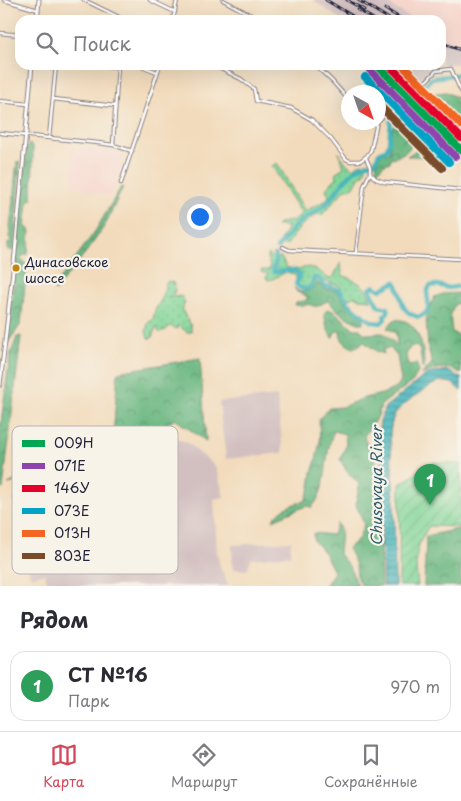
<!DOCTYPE html>
<html lang="ru">
<head>
<meta charset="utf-8">
<style>
	body { margin:0; font-family:"Playpen Sans",sans-serif; background:#f2f2f3; color:#2b2b33 }
	.compass { position:absolute; left:341px; top:85px; width:45px; height:45px; border-radius:50%; background:#fff; box-shadow:0 5px 20px #0002; rotate:140deg }
	.you { position:absolute; left:199px; top:216px; width:18px; height:18px; margin:-12px; border:4px solid #fff; border-radius:50%; background:#1a73e8; box-shadow:0 0 0 8px #1a73e833 }
	.badge { display:grid; place-items:center; width:32px; height:32px; border-radius:50%; background:#d1495b; color:#fff; font-size:16px; font-weight:700 }
	.pin { position:absolute; translate:-50% -41px; filter:drop-shadow(0 1px 2px #0008) }
	.pin::after { content:''; position:absolute; top:26px; width:18px; height:15px; background:inherit; clip-path:polygon(0 0,100% 0,50% 100%) }
	.list { margin:0; padding:0; list-style:none }
	h2 { display:flex; justify-content:space-between; align-items:center; height:65px; margin:0; padding:0 20px; font-size:21px }
	h2 small { font-size:16px; font-weight:400; color:#7c7c81 }
	.list li { display:grid; grid-template-columns:32px 1fr auto; gap:15px; align-items:center; box-sizing:border-box; height:70px; margin:0 10px 10px; padding:0 10px; border:1px solid #e1e1e2; border-radius:15px }
	.list b { display:block; font-size:19px; white-space:nowrap }
	.list p { margin:0; font-size:16px; white-space:nowrap; color:#7c7c81 }
	.list em { font-size:16px; font-style:normal; color:#7c7c81 }
	.icon { flex:none; width:28px; height:28px; fill:none; stroke:currentColor; stroke-width:2; stroke-linecap:round; stroke-linejoin:round }
	.map { position:relative; flex:none; width:461px; height:586px; overflow:hidden }
	.search { position:absolute; background:#fff; box-shadow:0 5px 20px #0002; left:15px; right:15px; top:15px; height:55px; display:flex; align-items:center; gap:12px; box-sizing:border-box; padding:0 18px; border-radius:15px; color:#7c7c81; font-size:19px }
	.sheet { height:145px; background:#fff }
	nav { display:flex; justify-content:space-around; align-items:center; box-sizing:border-box; height:70px; border-top:1px solid #e1e1e2; background:#fff; font-size:14px; color:#7c7c81 }
	nav a { display:grid; justify-items:center; gap:2px }
	nav .on { color:#d1495b }
	.map>svg:first-child { display:block }
</style>
</head>
<body>
<div class="map">
<svg width="461" height="586" viewBox="0 0 461 586">
	<defs>
		<pattern id="grass-dots" width="8" height="8" patternUnits="userSpaceOnUse" patternTransform="scale(1.25)"><rect width="8" height="8" fill="#83d699"/><path d="M2 2h.1M6 6h.1" fill="none" stroke="#71b785" stroke-width="1.8" stroke-linecap="round"/></pattern>
		<pattern id="forest-crowns" width="20" height="18" patternUnits="userSpaceOnUse" patternTransform="scale(1.25)"><rect width="20" height="18" fill="#6ab781"/><path d="M2 6a3 3 0 1 1 6 0M12 15a3 3 0 1 1 6 0" fill="none" stroke="#57946b"/></pattern>
		<pattern id="garden-furrows" width="10" height="10" patternUnits="userSpaceOnUse" patternTransform="scale(1.25)"><rect width="10" height="10" fill="#83d699"/><path d="M-1 1l2-2M0 10L10 0M9 11l2-2" fill="none" stroke="#71b785"/></pattern>
		<pattern id="water-rules" width="6" height="5" patternUnits="userSpaceOnUse" patternTransform="scale(1.25)"><rect width="6" height="5" fill="#44b4ba"/><path d="M0 2.5h6" fill="none" stroke="#389298"/></pattern>
	</defs>
	<rect width="100%" height="100%" fill="#f7f3e8"/>
	<filter id="ink" filterUnits="userSpaceOnUse"><feTurbulence type="fractalNoise" baseFrequency=".02" numOctaves="2"/><feDisplacementMap in="SourceGraphic" scale="10" xChannelSelector="R" yChannelSelector="G"/><feConvolveMatrix kernelMatrix="1 2 1 2 8 2 1 2 1" color-interpolation-filters="sRGB"/></filter>
	<filter id="wash" filterUnits="userSpaceOnUse"><feTurbulence type="fractalNoise" baseFrequency=".0096" numOctaves="4" result="noise"/><feDisplacementMap in="SourceGraphic" scale="20" xChannelSelector="R" yChannelSelector="G"/><feGaussianBlur stdDeviation="1.12" result="paint"/><feColorMatrix in="noise" values="0 0 0 0 0 0 0 0 0 0 0 0 0 0 0 0 0 1.4 0 .05"/><feComposite in="paint" operator="in"/></filter>
	<g filter="url(#wash)">
		<rect width="100%" height="100%" fill="#f2dbbc"/>
		<path fill="#f7d1c8" d="M383 0H461V46L441 38V20H413Z
			M72 147 115 151 126 155 111 196 72 186Z"/>
		<path fill="#d2bfc0" d="M313 0H383L413 20H341Z
			M441 38 461 46V64H441Z
			M394 65H437L433 71 416 87Z
			M277 396 283 453 226 459 219 402Z
			M175 438 188 443 216 467 224 497 214 499 217 553 220 567 229 586H49L44 573 31 577 19 544 23 543 13 499 174 447 172 439Z
			M291 541 290 555 251 559 247 570 233 569 232 545Z"/>
		<path fill="url(#grass-dots)" stroke="#527c6a" d="M338 152 347 164 354 169 358 164 364 163 366 168 364 174 359 177 354 187 344 190 322 215 317 214 301 226 286 246 280 241 286 231 287 226H276L280 223 292 221 302 214 272 166 277 163 305 211 325 201 329 196 326 189 337 177 336 172 344 167Z
			M269 254 274 259 281 257 286 267 299 270C311 263 319 271 329 279L334 276 341 262 342 275C354 280 368 285 371 300L360 299 354 296 350 299C344 297 342 292 340 286L317 279 315 280 311 289 304 290 296 286V276C284 267 279 279 268 280L266 278 268 274 261 272V270H269L270 266 267 257Z
			M168 281 174 283 175 290 173 295 167 298 181 296 185 302 182 310 191 326V332H187L178 325 177 329 170 326 166 330 162 331 160 333 156 327 152 338H148L146 332 148 323 153 319 155 310 163 297 165 285Z"/>
		<path fill="url(#forest-crowns)" stroke="#466c5e" d="M446 92 459 99 454 102 461 105V119L456 117 459 123 457 132 448 127 445 120 440 118 429 104 430 101 435 106 438 103 441 105 445 104 446 102 433 96 435 93Z
			M403 114C410 116 419 124 420 131L413 127 409 120 405 121 404 126H402C404 133 412 136 413 143L407 151 395 158 391 157 390 162 383 165 378 171H376C376 165 378 155 384 152L390 153C389 138 391 124 403 114Z
			M420 115 430 124 436 135 455 155C445 150 441 158 432 158 423 158 416 155 407 156 423 147 431 132 420 115Z
			M29 144 33 147V153L32 199 28 203 25 226 30 230 28 254 20 257 27 265 21 324 7 344 27 148Z
			M17 161 20 163 14 248 12 251 8 249V243L11 240 9 237Z
			M121 187H123L105 225 90 247 55 291 53 289 96 230Z
			M315 280 325 289 338 291 345 303 363 318V324C350 322 337 311 328 301 319 303 320 310 309 304L303 306 295 305 296 302 306 301 307 296 297 292 294 287 299 292C309 292 313 290 315 280Z
			M460 293 461 303 455 304 450 314 452 332 461 337V374C447 364 435 368 421 375L432 363 428 348 426 319 434 297 443 294Z
			M328 309 335 312 354 329H360L365 334C385 334 381 328 397 346L396 333 387 328 394 320C418 316 425 349 424 367H422L420 351 416 345 410 347 406 355 408 364 412 366 416 363 419 370 413 381 381 405 378 416 364 436 367 445 374 454 379 477 381 586H362L357 578 356 565 348 548 359 538 364 524 356 505 359 484 347 472 340 459 346 446 345 434 334 431C323 455 330 486 312 507L306 506 273 520C281 508 292 504 305 501L310 488 312 472 316 460 320 441 319 419 329 408 342 407 364 398 382 394 396 388 401 381 397 356 390 348 383 349 384 354 376 351 363 341 360 345 353 348C345 344 341 341 340 331H336L332 338 327 328 324 313Z
			M21 336 3 489H0V430L10 356 17 337Z
			M200 358 206 441 175 419 118 457 8 484 113 437 118 372Z
			M337 523 341 531 339 554 349 566 358 586H325L334 572 325 554 314 541 313 533 333 535Z
			M458 529 461 530V586H424L426 536Z"/>
		<path fill="url(#garden-furrows)" stroke="#527c6a" d="M434 462 461 464V527L429 526C414 548 415 561 418 586H399L400 484Z"/>
		<path fill="url(#water-rules)" stroke="#336b7a" d="M446 370 461 378V391L452 383 440 381C429 386 401 404 395 414 392 419 391 427 390 433L394 498 395 586H383L381 450 379 449 378 438 380 421 385 407 427 374Z"/>
		<g fill="none" stroke-linecap="round" stroke-linejoin="round">
			<path stroke="#44b4ba" stroke-width="4.5" d="M277 248C285 240 290 232 297 224 305 216 318 212 326 204 343 186 348 167 375 162L379 153 387 149 389 142 391 119 404 110 420 90 432 78 461 74
				M275 255 276 261 273 269 274 272 294 270 300 275 296 284 300 288 307 289 312 285 314 278H318L325 286 332 287 340 290 348 303 366 318 373 322 381 323 385 319 384 316 388 312V308L378 306 370 289 374 286 380 290 395 282C404 296 397 312 419 317 432 313 428 302 427 292L430 286 437 285 449 288 461 286"/>
		</g>
	</g>
	<g filter="url(#ink)">
		<g fill="none" stroke-linecap="round" stroke-linejoin="round">
			<g stroke="#8a7e7c" stroke-width="4.5">
				<path id="minor" d="M4 0 38 10
					M84 0 125 20
					M150 0 175 12
					M223 0 260 20
					M173 20 177 0
					M0 33 20 35
					M98 65 118 67
					M139 65 157 72
					M213 65 241 79 254 89 256 101 291 108 312 120 331 139 346 159 350 161H360L367 156 371 150 377 122
					M315 65 332 81 348 99
					M53 99 115 106
					M0 101 28 104
					M378 121 389 111 409 99 436 71 451 69 461 91
					M0 133 98 143 113 145 132 151
					M49 138 56 65
					M113 145 118 65
					M366 158 370 167V173
					M121 183 160 65
					M283 247 289 250 461 259
					M356 252 364 186 370 173 376 179 384 182 461 190"/>
			</g>
			<g stroke="#8a7e7c" stroke-width="5">
				<path id="tertiary" d="M37 20 39 0
					M0 385 15 253 32 65"/>
			</g>
			<use href="#minor" stroke="#fff" stroke-width="2.5"/>
			<use href="#tertiary" stroke="#fff" stroke-width="3"/>
			<g stroke="#22223b" stroke-width="3">
				<path id="rail" d="M326 0 359 20
					M347 0 364 10
					M358 0 391 20
					M385 9 403 20
					M358 10 375 20
					M441 43 461 50
					M401 65 416 78
					M432 65 434 67
					M418 100 461 143"/>
			</g>
			<use href="#rail" stroke="#f7f3e8" stroke-width="1" stroke-dasharray="4" stroke-linecap="butt"/>
			<g stroke="#f7f3e8" stroke-width="11">
				<path id="rail-1" d="M377 65 461 150"/>
			</g>
			<g stroke="#f7f3e8" stroke-width="11">
				<path id="rail-2" d="M371 71 455 156"/>
			</g>
			<g stroke="#f7f3e8" stroke-width="11">
				<path id="rail-3" d="M389 65 461 138"/>
			</g>
			<g stroke="#f7f3e8" stroke-width="11">
				<path id="rail-4" d="M365 77 449 162"/>
			</g>
			<g stroke="#f7f3e8" stroke-width="11">
				<path id="rail-5" d="M402 65 461 125"/>
			</g>
			<g stroke="#f7f3e8" stroke-width="11">
				<path id="rail-6" d="M378 104 442 168"/>
			</g>
			<use href="#rail-1" stroke="#00a651" stroke-width="8"/>
			<use href="#rail-2" stroke="#8e44ad" stroke-width="8"/>
			<use href="#rail-3" stroke="#e4002b" stroke-width="8"/>
			<use href="#rail-4" stroke="#02a2c7" stroke-width="8"/>
			<use href="#rail-5" stroke="#f26522" stroke-width="8"/>
			<use href="#rail-6" stroke="#7a4b2a" stroke-width="8"/>
		</g>
	</g>
	<circle fill="#c2850f" stroke="#f7f3e8" stroke-width="2" cx="16" cy="268" r="4.5"/>
	<g text-anchor="middle" dominant-baseline="central" stroke-width="4.5" stroke-linejoin="round" paint-order="stroke">
		<g font-size="13" fill="#22223b" stroke="#f7f3e8" text-anchor="start">
			<text x="25" y="261">Динасовское<tspan x="25" dy="16">шоссе</tspan></text>
		</g>
		<g font-size="15" font-style="italic" fill="#305c6e" stroke="#f7f3e8">
			<text transform="translate(375 486) rotate(-90)">Chusovaya River</text>
		</g>
	</g>
	<rect x="12" y="426" width="166" height="148" rx="8" fill="#f7f3e8" stroke="#b7b4b4" stroke-width="1"/>
	<rect x="22" y="440" width="23" height="7" fill="#00a651"/>
	<rect x="22" y="463" width="23" height="6" fill="#8e44ad"/>
	<rect x="22" y="485" width="23" height="7" fill="#e4002b"/>
	<rect x="22" y="508" width="23" height="6" fill="#02a2c7"/>
	<rect x="22" y="530" width="23" height="7" fill="#f26522"/>
	<rect x="22" y="553" width="23" height="6" fill="#7a4b2a"/>
	<g font-size="14" fill="#22223b">
		<text x="54" y="448">009Н</text>
		<text x="54" y="471">071Е</text>
		<text x="54" y="493">146У</text>
		<text x="54" y="516">073Е</text>
		<text x="54" y="538">013Н</text>
		<text x="54" y="561">803Е</text>
	</g>
</svg>
<svg class="compass" viewBox="-18 -18 36 36"><path d="M0-13l5 13h-10z" fill="#e53935"/><path d="M0 13l5-13h-10z" fill="#7c7c81"/></svg>
<div class="you"></div>
<div class="pin badge" style="left:430px;top:505px;background:#2e9e5b">1</div>
<div class="search"><svg class="icon" aria-label="search" viewBox="0 0 24 24"><circle cx="10" cy="10" r="6"/><path d="M15 15l6 6"/></svg>Поиск</div>
</div>
<section class="sheet">
<h2>Рядом<small></small></h2>
<ul class="list">
<li><span class="badge" style="background:#2e9e5b">1</span><div><b>СТ №16</b><p>Парк</p></div><em>970 m</em></li>
</ul>
</section>
<nav>
<a class="on"><svg class="icon" aria-label="map" viewBox="0 0 24 24"><path d="M3 6l6-2 6 2 6-2v14l-6 2-6-2-6 2zM9 4v14M15 6v14"/></svg>Карта</a>
<a><svg class="icon" aria-label="directions" viewBox="0 0 24 24"><path d="M12 3l9 9-9 9-9-9zM9 14v-3h6M13 9l2 2-2 2"/></svg>Маршрут</a>
<a><svg class="icon" aria-label="saved" viewBox="0 0 24 24"><path d="M7 4h10v16l-5-4-5 4z"/></svg>Сохранённые</a>
</nav>
</body>
</html>
